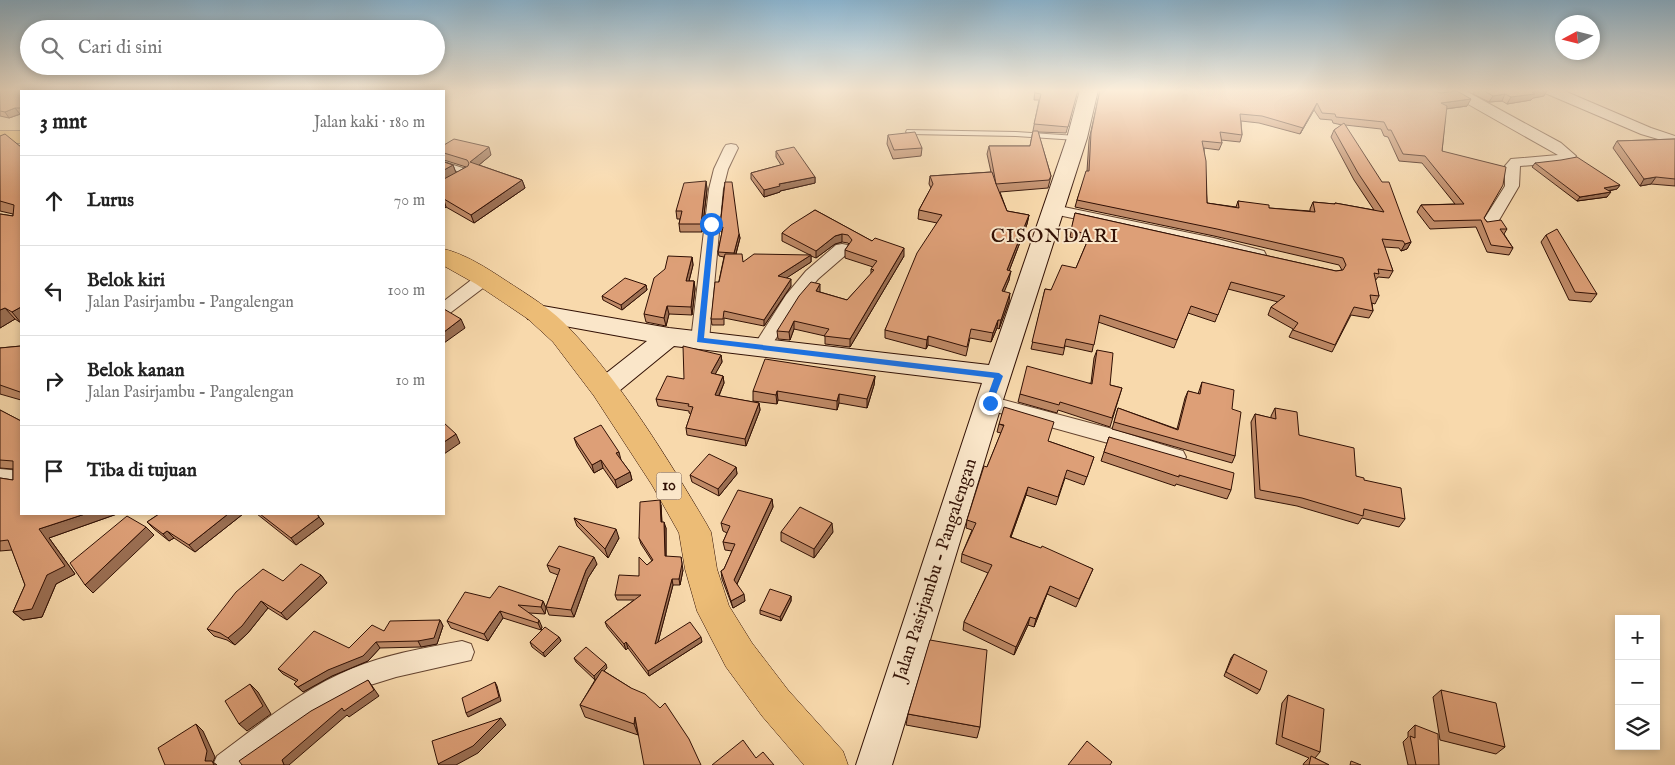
<!DOCTYPE html>
<html lang="id">
<head>
<meta charset="utf-8">
<style>
	body { margin:0; font-family:"IM FELL English",serif; background:#f2f2f2; color:#222 }
	.controls { position:absolute; right:15px; bottom:15px; display:grid; overflow:hidden; border-radius:0px; box-shadow:0 2px 8px #0003 }
	.controls button { width:45px; height:45px; display:grid; place-items:center; padding:0; border:0; border-bottom:1px solid #e0e0e0; background:#fff; color:#222; font:25px sans-serif }
	.compass { position:absolute; left:1555px; top:15px; width:45px; height:45px; border-radius:50%; background:#fff; box-shadow:0 2px 8px #0003; rotate:263deg }
	.stop { position:absolute; width:15px; height:15px; margin:-11px; border:4px solid #1a73e8; border-radius:50%; background:#fff }
	.stop.end { background:#1a73e8; border-color:#fff; box-shadow:0 1px 5px #0008 }
	.list { margin:0; padding:0; list-style:none }
	h2 { display:flex; justify-content:space-between; align-items:center; height:65px; margin:0; padding:0 20px; font-size:21px }
	h2 small { font-size:16px; font-weight:400; color:#767676 }
	.list li { display:grid; grid-template-columns:32px 1fr auto; gap:15px; align-items:center; box-sizing:border-box; height:90px; padding:0 20px; border-top:1px solid #e0e0e0 }
	.list b { display:block; font-size:19px; white-space:nowrap }
	.list p { margin:0; font-size:16px; white-space:nowrap; color:#767676 }
	.list em { font-size:16px; font-style:normal; color:#767676 }
	.icon { flex:none; width:28px; height:28px; fill:none; stroke:currentColor; stroke-width:2; stroke-linecap:round; stroke-linejoin:round }
	.map { position:relative; flex:none; width:1675px; height:765px; overflow:hidden }
	.search { position:absolute; background:#fff; box-shadow:0 2px 8px #0003; left:20px; top:20px; width:425px; height:55px; display:flex; align-items:center; gap:12px; box-sizing:border-box; padding:0 18px; border-radius:28px; color:#767676; font-size:19px }
	.panel { position:absolute; background:#fff; box-shadow:0 2px 8px #0003; left:20px; top:90px; width:425px; height:425px; border-radius:0px }
	.map>svg:first-child { display:block }
</style>
</head>
<body>
<div class="map">
<svg width="1675" height="765" viewBox="0 0 1675 765">
	<rect width="100%" height="100%" fill="#f8d9ac"/>
	<filter id="stains"><feTurbulence type="fractalNoise" baseFrequency=".004" numOctaves="4"/><feColorMatrix values="0 0 0 0 .2 0 0 0 0 .09 0 0 0 0 .02 0 0 0 .5 -.17"/></filter>
	<radialGradient id="worn" r=".72"><stop offset=".6" stop-color="#630" stop-opacity="0"/><stop offset="1" stop-color="#630" stop-opacity=".3"/></radialGradient>
	<g fill="none" stroke-linecap="round" stroke-linejoin="round">
		<g stroke="#63422e" stroke-width="2">
			<path id="service" d="M907 130 1016 132 1077 136 1081 138 1077 140 1016 136 910 134 906 132Z
				M444 162 469 170 470 172 444 187V182L460 172 444 167Z"/>
		</g>
		<g stroke="#63422e" stroke-width="2">
			<path id="minor" d="M1452 90H1464L1561 143 1576 156 1574 159 1558 163 1520 166 1519 186 1495 227H1483L1481 224 1505 186V166L1511 159 1558 155 1452 95Z
				M1544 90H1562L1651 128 1675 136V144L1641 134 1545 93Z
				M731 144 736 145 738 148 728 169 723 189 709 340 706 344 700 346 694 344 691 340 709 189 714 169 724 148 726 145Z
				M1054 205 1214 238 1264 251 1266 255 1264 259 1258 260 1212 248 1049 213 1046 210 1049 207Z
				M842 244 848 245 850 249 848 253 818 279 798 303 768 351 762 353 756 351 753 347 786 295 806 271 836 245Z
				M485 273 491 274 493 278 491 282 450 313 444 315V301L479 274Z
				M989 396 1109 428 1176 449 1183 451 1186 457 1183 463 1176 465 1108 443 982 408 979 403 982 398Z
				M0 469 21 471V487L0 485Z
				M462 641 471 644 474 652 471 660 396 677 367 686 316 716 248 765H213L217 756C259 725 302 689 351 669 387 654 424 648 462 641Z"/>
		</g>
		<g stroke="#311004" stroke-width="2">
			<path id="secondary" d="M1080 90H1098L1087 138 1002 403 892 765H856L982 383 674 346 613 396 604 399 595 396 591 389 595 382 647 341 537 321 528 319 525 313 528 307 537 305 669 328 989 365 1067 138Z"/>
		</g>
		<g stroke="#311004" stroke-width="1">
			<path id="trunk" d="M0 131H21V143H0Z
				M444 249C465 254 487 268 505 280 528 295 552 309 571 330 622 384 668 459 706 523L711 532 717 569 729 606 752 643 788 690 843 751 848 765H804L762 716 726 667 697 611 685 569 679 533 652 485 594 396 553 342 528 319 476 284 444 266Z"/>
		</g>
		<use href="#service" fill="#fae6c9" fill-rule="evenodd"/>
		<use href="#minor" fill="#fae6c9" fill-rule="evenodd"/>
		<use href="#secondary" fill="#fae6c9" fill-rule="evenodd"/>
		<use href="#trunk" fill="#ecbc76" fill-rule="evenodd"/>
	</g>
	<path fill="#be8966" stroke="#311004" fill-rule="evenodd" d="M0 90 21 91V114L9 118 0 116Z
		M1035 90H1078L1066 133 1038 132 1051 176 1048 188 1000 192 1007 211 1029 215 1027 224 1009 271V280L1004 291 1009 302 999 329 997 328 991 342 970 338 966 356 928 345 926 349 885 338V330L937 223 918 219 919 210 931 188 929 184 930 176 991 172 987 154 989 146H1030L1039 100H1034Z
		M1100 90 1467 106 1446 109 1442 151 1484 218 1487 222 1507 229 1504 234 1513 248 1509 255 1487 252 1476 227 1430 229 1417 212 1421 205 1455 204 1422 163 1399 161 1388 137 1384 136 1381 129 1345 125 1411 242 1407 249 1401 251 1399 248 1384 247 1393 271 1389 278 1378 277 1375 281 1379 296 1375 304 1372 303 1373 311 1369 318 1351 315 1332 352 1289 337 1293 329 1268 315 1271 307 1278 302 1228 289 1215 322 1188 313 1174 348 1098 322 1092 352 1065 346 1063 355 1031 349 1045 289 1051 290 1076 268 1087 242 1070 237 1075 213 1336 271 1342 270 1339 265 1214 236 1075 207 1077 200 1087 171 1089 140ZM1314 110 1320 119 1332 120 1333 123 1342 125 1334 130 1331 137 1354 180 1374 210 1335 203 1334 204 1313 202 1310 209V211L1269 208 1238 201 1236 207 1207 203 1204 148 1219 150 1222 143 1221 140 1240 142 1242 135 1241 121 1259 123 1300 134Z
		M1475 90H1547L1544 96 1533 98 1531 100 1507 104 1502 101 1489 102 1473 94Z
		M888 135 922 148 921 156 893 159 887 144Z
		M0 136 21 147V323L15 319 0 328V214L13 216V214L0 211Z
		M1675 139V186L1651 184 1640 186 1613 148 1617 141Z
		M444 145 491 155 479 165 522 180 525 188 474 223 446 207 444 209V162L453 165 456 173 466 167 444 160Z
		M776 151 815 177V183L780 191V192L764 197 751 179V173L781 165 776 157Z
		M1535 163 1620 185 1617 189 1609 191 1607 197 1577 201 1532 167Z
		M706 181 707 189 702 232H680L679 224 680 219H677L676 211Z
		M725 182 740 238 736 254 743 262 810 255 782 241V233L815 210 872 241 904 256 850 347 825 344V336L794 329 790 340 778 339 777 331 820 292 847 300 871 274V269L873 267 845 258V250L849 244 848 243 842 242 835 244 816 258 811 256V262L786 278 791 286 764 326 724 318V325H712L711 319 724 257 719 256 718 252 722 232H721L720 227Z
		M1546 235 1597 294 1591 302 1569 300 1541 242Z
		M692 257 693 265 689 281H694L695 289 692 315 669 314 666 326 646 322 644 314Z
		M646 285 647 290 622 310 603 300 602 296Z
		M21 346V400L0 394V348Z
		M1097 350 1110 385 1122 388 1110 427 1058 410 1057 413 1018 402 1020 394 1091 383 1094 358Z
		M721 355 722 362 715 374 723 376 724 383 719 396 759 403 760 410 746 446 687 435 686 428 691 414 689 413V411L658 406 656 399 684 379Z
		M875 376 874 385 867 408 839 403 837 410 778 400 777 404 753 401V391Z
		M1202 382 1232 409 1235 456 1232 463 1112 429 1118 408 1177 429 1185 398 1188 391 1198 394Z
		M1275 408 1299 435 1356 476 1364 480 1405 519 1399 527 1362 518 1358 524 1297 506 1255 498 1251 422 1255 414 1271 418V416Z
		M0 410 21 421V514H117L49 538 75 574 56 584 42 617 23 620 13 612 25 585 12 550 0 551V478L13 480V469L0 468Z
		M999 424 1094 457 1084 485 1065 478 1056 505 1026 495 1011 537 1093 569 1076 607 1047 594 1034 627 1028 625 1014 655 963 630 964 622 988 573 961 562 962 554 972 530 966 528 967 520 987 467 1001 433 997 432Z
		M1109 437 1231 490 1227 499 1176 484 1175 486 1101 461Z
		M574 438 621 460 630 472 632 480 617 488 603 468 594 473 577 446Z
		M736 467 737 474 719 496 692 482 690 475Z
		M772 499 773 507 737 584 745 601 733 608 722 579 721 571 724 569 732 551 725 550 723 542 727 533 723 531 721 523Z
		M661 505 662 522 666 528V556L683 570 680 585H673L658 642H702L649 676 628 648 626 650 607 627 605 622 634 600H617L615 595 639 576 647 565 652 561 641 544 639 538Z
		M159 514H243L195 552 174 538 169 541 154 529 147 522Z
		M257 514H317L324 524 296 545Z
		M574 518 619 538 608 558 577 526Z
		M781 532H833L814 558 781 541Z
		M597 564 588 578 574 617 549 615 546 607 558 575 550 572 547 565Z
		M321 575 327 583 287 620 268 608 248 633 235 645 227 640 214 636 207 629 283 581Z
		M791 596V601L781 621 760 614V610Z
		M490 598 543 601 546 608 545 614 529 613 542 627 541 630 503 618 488 641 451 628 447 621Z
		M440 620 443 626 437 644 421 647 380 648 368 661 332 676 303 692 294 684 297 682 283 674 278 669 349 648 384 631Z
		M559 637 561 641 545 657 532 647 530 642Z
		M1234 654 1260 690 1257 694 1224 676 1231 658Z
		M574 658 607 668 604 671 631 688 638 735 585 717 580 705 595 680 576 662Z
		M1441 690 1505 747 1496 754 1440 740 1433 697Z
		M1288 695 1320 752 1315 758 1329 765H1303L1304 763 1309 758 1276 744 1282 703Z
		M908 714 980 727 977 738 906 725Z
		M1415 725 1439 765H1408L1403 742 1408 737V732Z"/>
	<path fill="#9b6f53" stroke="#311004" d="M1541 90H1547L1544 96 1533 98 1531 100 1507 104 1511 97 1532 92Z
		M1505 94 1502 101 1489 102 1493 96Z
		M1471 99 1467 106 1437 110 1441 103Z
		M1317 103 1314 110 1300 134 1303 128Z
		M15 108 20 114 9 118 5 112Z
		M489 147 491 155 473 170 470 162Z
		M453 165 456 173 444 180V170Z
		M815 177V183L780 191V192L764 197V190L779 184Z
		M1656 177 1651 184 1640 186 1644 179Z
		M522 180 525 188 474 223 471 215Z
		M706 181 707 189 702 232 701 224Z
		M1620 185 1617 189 1601 192 1604 188Z
		M1611 192 1607 197 1577 201 1580 197Z
		M444 200 446 207 444 209Z
		M1029 215 1027 224 1006 279 1007 270Z
		M739 234 740 238 735 257 734 253Z
		M842 234V242L835 244 816 258V251L835 236Z
		M1411 242 1407 249 1401 251 1405 244Z
		M904 248V256L850 347V339Z
		M811 255V262L779 283 778 276Z
		M692 257 693 265 687 289 686 281Z
		M1011 271 1009 280 1001 300 1002 291Z
		M791 279V286L764 326V320Z
		M694 281 695 289 692 315 691 307Z
		M820 284V292L816 291Z
		M646 285 647 290 622 310 621 305Z
		M1010 293 1009 302 999 329 1001 320Z
		M667 306 669 314 666 326 664 318Z
		M21 307V323L12 312Z
		M5 308 15 319 0 328V310Z
		M461 319 465 328 444 343V332Z
		M998 320 997 328 991 342 993 333Z
		M794 321V329L790 340 789 332Z
		M928 336V345L926 349 927 340Z
		M721 355 722 362 712 380 711 373Z
		M723 376 724 383 716 402 715 395Z
		M875 376 874 385 867 408V399Z
		M777 391 778 400 777 404 776 395Z
		M839 394V403L837 410V401Z
		M759 403 760 410 746 446 745 439Z
		M456 434 460 443 444 454V442Z
		M619 452 621 460 618 461 616 453Z
		M601 460 603 468 594 473 592 465Z
		M736 467 737 474 719 496 718 489Z
		M630 472 632 480 617 488 615 480Z
		M1028 487 1026 495 1008 545 1010 537Z
		M772 499 773 507 735 588 734 580Z
		M660 500 661 505 662 528 661 522Z
		M85 514H117L49 538 75 574 56 584 42 617 23 620 13 612 47 575 39 529Z
		M228 514H243L195 552 189 545Z
		M319 517 324 524 296 545 291 538Z
		M664 522 666 528V562L665 556Z
		M832 523 833 532 814 558V549Z
		M146 527 154 535 93 593 85 585Z
		M616 529 619 538 608 558 605 549Z
		M167 531 174 538 169 541 163 534Z
		M594 557 597 564 588 578 574 617 571 610 586 570Z
		M681 557 683 570 680 585 679 579Z
		M321 575 327 583 287 620 281 613Z
		M672 579 673 585 656 650 655 644Z
		M1050 586 1047 594 1034 627 1036 619Z
		M744 594 745 601 733 608 731 601Z
		M791 596V601L781 621 780 617Z
		M261 601 268 608 248 633 235 645 228 638Z
		M543 601 546 608 545 614 541 607Z
		M500 611 503 618 488 641 484 634Z
		M1030 617 1028 625 1014 655 1016 647Z
		M440 620 443 626 437 644 421 647 418 641Z
		M539 620 542 627 541 630 538 623Z
		M559 637 561 641 545 657 543 653Z
		M701 637 702 642 649 676 648 671Z
		M376 642 380 648 368 661 332 676 303 692 298 687Z
		M626 642 628 648 626 650 624 644Z
		M606 664 607 668 595 680 594 676Z
		M368 680 379 696 349 717 347 715 289 765H284L282 760Z
		M495 682 497 686 501 701 468 717 466 713Z
		M250 684 258 692 271 714 247 731 239 724Z
		M635 717 638 735 634 724Z
		M501 718 506 725 478 753 456 765H439L438 764Z
		M196 724 203 731 215 757 213 762 217 765H214L205 761Z"/>
	<path fill="#dd9f77" stroke="#311004" d="M0 90H89L87 91H21V108H15L5 112 0 111Z
		M299 90H359L358 91H298Z
		M1035 90H1078L1068 127 1034 124 1041 94 1035 93Z
		M1100 90H1430L1441 93 1457 91 1471 99 1441 103 1447 106 1442 151 1506 167 1503 185 1484 218 1487 222 1501 220 1507 229H1500L1513 248 1491 245 1481 220 1434 221 1421 205 1464 204 1425 156 1403 154 1391 130H1388L1384 122 1336 117 1335 114 1322 113 1317 103 1303 128 1262 116 1240 114 1242 135 1220 132 1222 143 1202 141 1206 161 1207 203 1239 208 1238 201 1269 205V208L1315 212 1313 202 1335 204V203L1384 212 1358 173 1334 130 1344 123 1382 182H1389L1411 242 1405 244 1403 241 1382 239 1393 271 1378 269 1379 274 1374 273 1379 296 1370 295 1373 311 1354 307 1335 345 1293 330 1298 323 1271 307 1285 296 1231 282 1218 315 1191 306 1177 340 1100 315 1094 345 1066 339 1064 348 1032 342 1045 289 1051 290 1062 265 1076 268 1090 235 1071 230 1075 213 1336 271 1343 270 1346 265 1343 258 1217 229 1077 200 1086 171H1089L1091 133Z
		M1483 90H1541L1532 92 1535 94 1511 97 1505 94 1493 96Z
		M1033 131H1038L1051 176 1049 180 996 184 1007 211 1029 215 1007 270 1011 271 1002 291 1010 293 1001 320H998L993 333 971 329 967 347 928 336 927 340 885 330 917 253 942 215 919 210 933 184 930 176 992 172 996 184 989 146H1030Z
		M915 132 922 148 894 150 888 135Z
		M5 134 21 147V240L20 241 21 242V307L12 312 5 308 0 310V214L13 216 14 205 0 201V136Z
		M454 139 489 147 470 162 522 180 471 215 444 199V179L468 166 469 163 467 160 444 153V145Z
		M1675 139V179L1656 177 1644 179 1617 141Z
		M794 147 815 177 779 184 780 186 764 190 751 173 784 164 776 151Z
		M1577 157 1620 185 1604 188 1611 192 1580 197 1535 163 1561 160Z
		M444 162 453 165 444 170Z
		M706 181 701 224H679L682 211H676L684 183Z
		M725 182H732L739 234 734 253 718 252 723 227H720Z
		M815 210 872 241 875 238 904 248 850 339 824 336 829 329 794 321 789 332 777 331 799 296 811 282 820 284 816 291 847 300 874 270 871 269 877 261 845 250 852 240 848 235 842 234 835 236 816 251 782 233 791 225Z
		M1557 229 1597 294 1575 292 1546 235Z
		M725 254H742L743 262 754 254 811 255 778 276 791 279 764 320 724 311 723 319H711L715 282H719Z
		M668 256 692 257 686 281H694L691 307 667 306 664 318 644 314 654 278 665 269Z
		M625 278 646 285 621 305 602 296Z
		M444 309 461 319 444 332Z
		M21 346V391L20 392 0 385V348Z
		M683 346 721 355 711 373 723 376 715 395 759 403 745 439 686 428 693 407 688 406 689 404 656 399 667 376 684 379Z
		M1097 350 1113 353 1110 385 1122 388 1112 418 1060 402 1059 405 1020 394 1027 366 1092 384Z
		M765 359 875 376 867 399 839 394 837 401 777 391 776 395 753 391Z
		M1202 382 1234 390 1232 409 1241 412 1235 456 1114 422 1118 408 1178 430 1188 391 1200 394Z
		M1004 407 1054 422 1048 441 1094 457 1087 477 1067 470 1058 497 1028 487 1010 537 1041 548 1042 546 1093 569 1079 599 1050 586 1036 619 1030 617 1016 647 964 622 992 565 962 554 976 523 967 520 984 466 987 467 1004 425 999 424Z
		M1275 408 1297 412 1299 435 1354 448 1356 476 1364 478V480L1401 488 1405 519 1364 509 1363 516 1302 498 1260 490 1255 414 1276 419Z
		M0 410 21 421V514H85L39 529 65 566 47 575 32 609 13 612 25 585 8 540 0 541V478L13 480V461L0 460Z
		M444 423 456 434 444 442Z
		M601 425 619 452 616 453 630 472 615 480 601 460 592 465 574 438Z
		M1109 437 1234 473 1231 490 1179 475V477L1104 452Z
		M709 454 736 467 718 489 690 475Z
		M738 490 772 499 734 580 744 594 731 601 721 571 724 569 735 544 723 542 730 526 721 523Z
		M660 500 661 522H664L665 556 681 557 682 564 679 579H672L655 644 690 622 701 637 648 671 626 642 624 644 605 622 641 595H615L619 575 639 576V557L647 565 653 560 639 538 640 502Z
		M800 507 832 523 814 549 781 532Z
		M159 514H228L189 545 167 531 163 534 147 522Z
		M260 514H317L319 517 291 538Z
		M127 516 146 527 85 585 70 563Z
		M574 518 616 529 605 549Z
		M559 546 594 557 586 570 571 610 546 607 560 569 547 565Z
		M301 564 321 575 281 613 261 601 242 626 228 638 220 633 207 629 236 592 263 569 283 581Z
		M499 586 543 601 541 607 518 605 539 620 538 623 500 611 484 634 447 621 465 592 490 598Z
		M770 589 791 596 780 617 760 610Z
		M440 620 434 638 418 641 376 642 363 656 328 670 298 687 294 684 298 680 278 669 314 631 349 648 372 625 384 631 390 621Z
		M545 627 559 637 543 653 530 642Z
		M930 640 987 650 980 727 908 714Z
		M586 647 606 664 594 676 574 658Z
		M1234 654 1267 671 1260 690 1226 672Z
		M602 670 631 688 645 694 660 708 665 703 689 739 701 765H644L635 717 634 724 580 705Z
		M368 680 374 690 344 711 342 708 282 760 284 765H242L239 761 311 711Z
		M495 682 499 697 466 713 462 698Z
		M250 684 263 706 239 724 225 701Z
		M1441 690 1496 703 1505 747 1449 732Z
		M1288 695 1324 709 1320 752 1282 737Z
		M501 718 473 746 438 764 432 741Z
		M196 724 207 751 205 761H212L214 765H165L158 748Z
		M1415 725 1438 734 1439 765H1416L1410 736 1415 738Z
		M743 740 756 758 763 752 774 765H712Z
		M1087 741 1112 762 1110 765H1068Z
		M1311 756 1329 765H1309Z
		M1351 761 1361 765H1350Z"/>
	<linearGradient id="sky" x2="0" y2="1"><stop stop-color="#8bb6d2"/><stop offset="0.46" stop-color="#fceeda"/><stop offset="1" stop-color="#fceeda" stop-opacity="0"/></linearGradient>
	<rect width="1675" height="197" fill="url(#sky)"/>
	<path fill="#1a73e8" d="M709 222 715 224 704 338 999 373 1003 376 992 405H987L985 403 994 378 697 342Z"/>
	<g text-anchor="middle" dominant-baseline="central" stroke-width="4" stroke-linejoin="round" paint-order="stroke">
		<rect fill="#fae6c9" stroke="#6d503f" stroke-width="1" x="656.5" y="472.5" width="25" height="27" rx="4"/>
		<g font-size="16" font-weight="bold" fill="#311004">
			<text x="669" y="486">10</text>
		</g>
		<g font-size="18" fill="#311004" stroke="#fae6c9">
			<text transform="translate(936 570) rotate(-72)">Jalan Pasirjambu - Pangalengan</text>
		</g>
		<g font-size="20" letter-spacing="1" fill="#311004" stroke="#fae6c9">
			<text x="1055" y="236">CISONDARI</text>
		</g>
	</g>
	<rect width="100%" height="100%" filter="url(#stains)"/>
	<rect width="100%" height="100%" fill="url(#worn)"/>
</svg>
<div class="controls">
<button>+</button>
<button>−</button>
<button><svg class="icon" aria-label="layers" viewBox="0 0 24 24"><path d="M12 4l9 5-9 5-9-5zM3 14l9 5 9-5"/></svg></button>
</div>
<svg class="compass" viewBox="-18 -18 36 36"><path d="M0-13l5 13h-10z" fill="#e53935"/><path d="M0 13l5-13h-10z" fill="#767676"/></svg>
<div class="stop" style="left:711px;top:224px"></div>
<div class="stop end" style="left:990px;top:403px"></div>
<div class="search"><svg class="icon" aria-label="search" viewBox="0 0 24 24"><circle cx="10" cy="10" r="6"/><path d="M15 15l6 6"/></svg>Cari di sini</div>
<section class="panel">
<h2>3 mnt<small>Jalan kaki · 180 m</small></h2>
<ul class="list">
<li><svg class="icon" aria-label="ahead" viewBox="0 0 24 24"><path d="M12 20V5M6 11l6-6 6 6"/></svg><div><b>Lurus</b></div><em>70 m</em></li>
<li><svg class="icon" aria-label="left" viewBox="0 0 24 24"><path d="M17 20v-9H6M10 6l-5 5 5 5"/></svg><div><b>Belok kiri</b><p>Jalan Pasirjambu - Pangalengan</p></div><em>100 m</em></li>
<li><svg class="icon" aria-label="right" viewBox="0 0 24 24"><path d="M7 20v-9h11M14 6l5 5-5 5"/></svg><div><b>Belok kanan</b><p>Jalan Pasirjambu - Pangalengan</p></div><em>10 m</em></li>
<li><svg class="icon" aria-label="arrive" viewBox="0 0 24 24"><path d="M6 21V4h12l-3 4 3 4H6"/></svg><div><b>Tiba di tujuan</b></div></li>
</ul>
</section>
</div>
</body>
</html>
